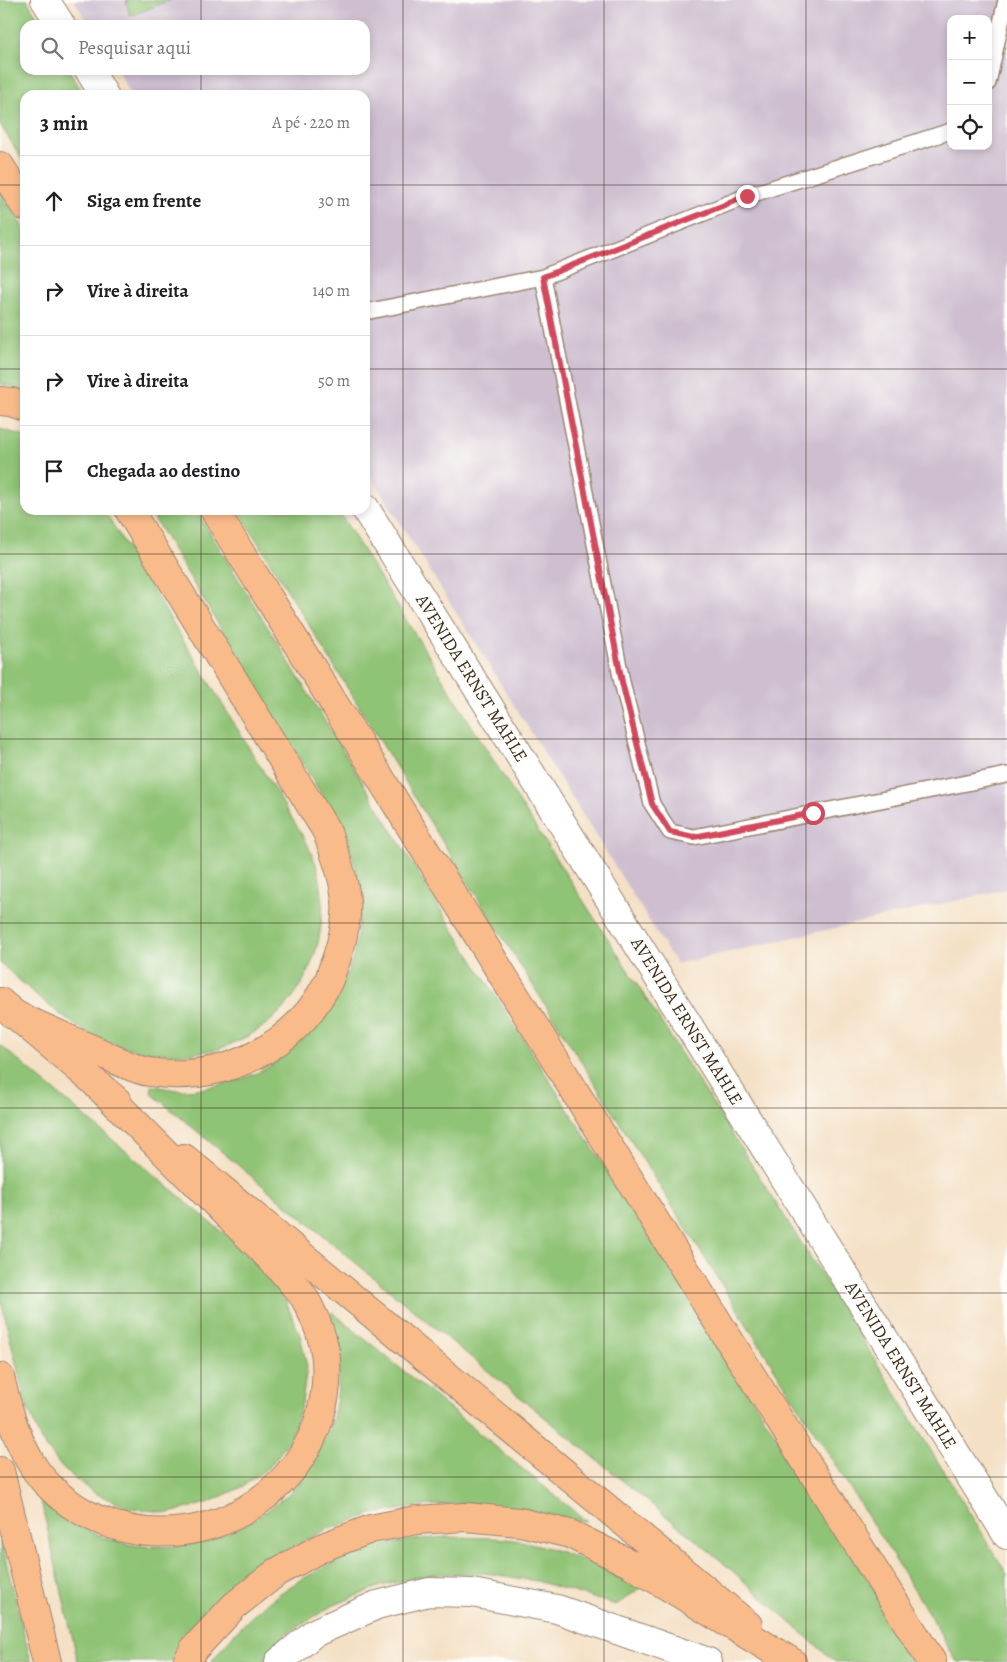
<!DOCTYPE html>
<html lang="pt">
<head>
<meta charset="utf-8">
<style>
	body { margin:0; font-family:Alegreya,serif; background:#f2f2f2; color:#202124 }
	.controls { position:absolute; right:15px; top:15px; display:grid; overflow:hidden; border-radius:10px; box-shadow:0 2px 8px #0003 }
	.controls button { width:45px; height:45px; display:grid; place-items:center; padding:0; border:0; border-bottom:1px solid #e0e0e0; background:#fff; color:#202124; font:25px sans-serif }
	.stop { position:absolute; width:15px; height:15px; margin:-11px; border:4px solid #d1495b; border-radius:50%; background:#fff }
	.stop.end { background:#d1495b; border-color:#fff; box-shadow:0 1px 5px #0008 }
	.list { margin:0; padding:0; list-style:none }
	h2 { display:flex; justify-content:space-between; align-items:center; height:65px; margin:0; padding:0 20px; font-size:21px }
	h2 small { font-size:16px; font-weight:400; color:#757577 }
	.list li { display:grid; grid-template-columns:32px 1fr auto; gap:15px; align-items:center; box-sizing:border-box; height:90px; padding:0 20px; border-top:1px solid #e0e0e0 }
	.list b { display:block; font-size:19px; white-space:nowrap }
	.list em { font-size:16px; font-style:normal; color:#757577 }
	.icon { flex:none; width:28px; height:28px; fill:none; stroke:currentColor; stroke-width:2; stroke-linecap:round; stroke-linejoin:round }
	.map { position:relative; flex:none; width:1007px; height:1662px; overflow:hidden }
	.search { position:absolute; background:#fff; box-shadow:0 2px 8px #0003; left:20px; top:20px; width:350px; height:55px; display:flex; align-items:center; gap:12px; box-sizing:border-box; padding:0 18px; border-radius:15px; color:#757577; font-size:19px }
	.panel { position:absolute; background:#fff; box-shadow:0 2px 8px #0003; left:20px; top:90px; width:350px; height:425px; border-radius:15px }
	.map>svg:first-child { display:block }
</style>
</head>
<body>
<div class="map">
<svg width="1007" height="1662" viewBox="0 0 1007 1662">
	<rect width="100%" height="100%" fill="#fdfcf7"/>
	<filter id="ink" filterUnits="userSpaceOnUse"><feTurbulence type="fractalNoise" baseFrequency=".02" numOctaves="2"/><feDisplacementMap in="SourceGraphic" scale="10" xChannelSelector="R" yChannelSelector="G"/><feConvolveMatrix kernelMatrix="1 2 1 2 8 2 1 2 1" color-interpolation-filters="sRGB"/></filter>
	<filter id="wash" filterUnits="userSpaceOnUse"><feTurbulence type="fractalNoise" baseFrequency=".0096" numOctaves="4" result="noise"/><feDisplacementMap in="SourceGraphic" scale="20" xChannelSelector="R" yChannelSelector="G"/><feGaussianBlur stdDeviation="1.12" result="paint"/><feColorMatrix in="noise" values="0 0 0 0 0 0 0 0 0 0 0 0 0 0 0 0 0 1.4 0 .05"/><feComposite in="paint" operator="in"/></filter>
	<g filter="url(#wash)">
		<rect width="100%" height="100%" fill="#f4e0c5"/>
		<path fill="#cebed0" fill-rule="evenodd" d="M74 0H1007V889L676 964 365 467V95H132L117 70H365V25H89ZM951 19H988V146H951Z"/>
		<path fill="#8fc375" stroke="#65764a" d="M0 0H27L42 25H25V70H69L84 95H25V164L0 124Z
			M126 0H171L130 16Z
			M0 190 25 231V390L0 384Z
			M0 429 25 436V510H104L307 843C310 852 316 861 318 871 334 936 304 1010 242 1039 235 1042 228 1046 221 1048 190 1057 155 1055 124 1047 75 1035 37 995 0 963Z
			M149 510H196L434 899 920 1662H835L720 1560 397 1297 151 1093 152 1086C163 1087 175 1091 186 1090 208 1089 239 1081 259 1072 299 1052 339 1001 352 960 359 935 361 906 358 881 355 852 337 822 323 797Z
			M238 510H338L518 800 619 956 851 1321 1007 1574V1662H957L923 1604 435 830Z
			M0 1045 241 1248 264 1270 286 1302 300 1335 307 1366 302 1403 291 1439 270 1466 242 1487 207 1503 169 1513 126 1507 93 1492 63 1469 40 1439 25 1400 0 1297Z
			M332 1312 587 1522 521 1509 472 1503 422 1506 373 1514 326 1530 279 1553 243 1582 179 1648 171 1662H78L40 1497C60 1512 81 1529 104 1538 164 1558 231 1543 278 1502 284 1497 291 1492 296 1487 301 1480 305 1472 310 1464 320 1449 330 1431 334 1413 339 1392 340 1370 336 1349 334 1336 327 1324 332 1312Z
			M0 1537 31 1662H0Z
			M445 1537C474 1538 505 1536 534 1544 572 1553 606 1571 642 1587L616 1605 537 1581 484 1573 432 1574 381 1586 332 1606 287 1633 263 1662H211C221 1650 230 1638 241 1627 283 1583 340 1555 399 1542 414 1539 430 1539 445 1537Z"/>
	</g>
	<g filter="url(#ink)">
		<g fill="none" stroke-linecap="round" stroke-linejoin="round">
			<g stroke="#988572" stroke-width="18">
				<path id="service" d="M988 83 1006 0
					M543 277 622 682 652 804 670 832 694 837 1007 775
					M365 312 543 277 747 196 951 131"/>
			</g>
			<g stroke="#988572" stroke-width="30">
				<path id="minor" d="M45 0 61 25
					M89 70 104 95
					M365 508 1007 1535
					M279 1662 314 1633 377 1605 429 1592 472 1593 557 1609 708 1662"/>
			</g>
			<g stroke="#988572" stroke-width="30">
				<path id="primary" d="M0 1002 117 1101
					M184 1158 748 1625"/>
			</g>
			<g stroke="#988572" stroke-width="30">
				<path id="motorway" d="M0 166 25 206
					M0 401 11 402 25 407
					M214 510 729 1340 932 1662
					M13 1014C42 1027 71 1040 99 1052 114 1059 132 1069 149 1072 222 1083 294 1049 328 982 331 975 333 967 336 960 342 942 348 920 346 901 344 877 335 855 327 832L129 510
					M0 1377C8 1409 14 1434 31 1463 46 1488 72 1508 97 1519 207 1567 335 1481 326 1359 324 1339 314 1315 304 1297 300 1291 294 1286 290 1280 273 1260 254 1241 235 1223 189 1177 144 1131 98 1086
					M0 1471 47 1662
					M187 1662 194 1649 234 1606 277 1572 323 1547 371 1529 416 1520 465 1517 520 1522 570 1534 631 1564 792 1662"/>
			</g>
			<use href="#service" stroke="#fff" stroke-width="15"/>
			<use href="#minor" stroke="#fff" stroke-width="28"/>
			<use href="#primary" stroke="#fabb8b" stroke-width="28"/>
			<use href="#motorway" stroke="#fabb8b" stroke-width="28"/>
		</g>
	</g>
	<g fill="none" stroke-linecap="round" stroke-linejoin="round" filter="url(#ink)">
		<path stroke="#d1495b" stroke-width="6" d="M747 196 543 277 622 682 652 804 670 832 694 837 813 813"/>
	</g>
	<path fill="none" stroke="#3b2a1e" stroke-width="1" stroke-opacity="0.55" d="M201 0V25M403 0V1662M604 0V1662M806 0V1662M201 70V95M0 185H25M365 185H1007M0 369H25M365 369H1007M201 510V1662M0 554H1007M0 739H1007M0 923H1007M0 1108H1007M0 1293H1007M0 1477H1007"/>
	<g text-anchor="middle" dominant-baseline="central" stroke-width="4" stroke-linejoin="round" paint-order="stroke">
		<g font-size="18" fill="#3b2a1e" stroke="#fdfcf7">
			<text transform="translate(472 678) rotate(58)">AVENIDA ERNST MAHLE</text>
			<text transform="translate(687 1021) rotate(58)">AVENIDA ERNST MAHLE</text>
			<text transform="translate(901 1365) rotate(58)">AVENIDA ERNST MAHLE</text>
		</g>
	</g>
</svg>
<div class="controls">
<button>+</button>
<button>−</button>
<button><svg class="icon" aria-label="locate" viewBox="0 0 24 24"><circle cx="12" cy="12" r="6"/><path d="M12 2v4M12 18v4M2 12h4M18 12h4"/></svg></button>
</div>
<div class="stop" style="left:813px;top:813px"></div>
<div class="stop end" style="left:747px;top:196px"></div>
<div class="search"><svg class="icon" aria-label="search" viewBox="0 0 24 24"><circle cx="10" cy="10" r="6"/><path d="M15 15l6 6"/></svg>Pesquisar aqui</div>
<section class="panel">
<h2>3 min<small>A pé · 220 m</small></h2>
<ul class="list">
<li><svg class="icon" aria-label="ahead" viewBox="0 0 24 24"><path d="M12 20V5M6 11l6-6 6 6"/></svg><div><b>Siga em frente</b></div><em>30 m</em></li>
<li><svg class="icon" aria-label="right" viewBox="0 0 24 24"><path d="M7 20v-9h11M14 6l5 5-5 5"/></svg><div><b>Vire à direita</b></div><em>140 m</em></li>
<li><svg class="icon" aria-label="right" viewBox="0 0 24 24"><path d="M7 20v-9h11M14 6l5 5-5 5"/></svg><div><b>Vire à direita</b></div><em>50 m</em></li>
<li><svg class="icon" aria-label="arrive" viewBox="0 0 24 24"><path d="M6 21V4h12l-3 4 3 4H6"/></svg><div><b>Chegada ao destino</b></div></li>
</ul>
</section>
</div>
</body>
</html>
